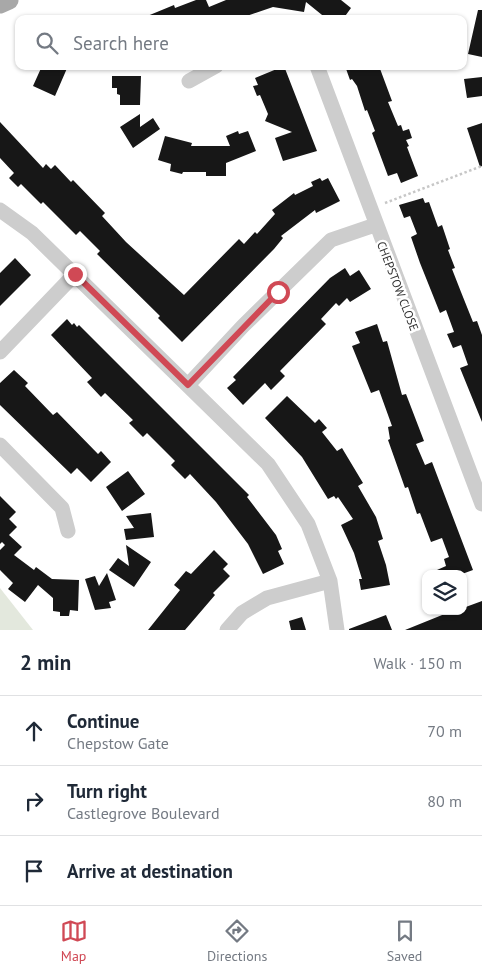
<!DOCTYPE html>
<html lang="en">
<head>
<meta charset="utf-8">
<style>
	body { margin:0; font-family:"PT Sans",sans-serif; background:#f6f6f7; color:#1f2937 }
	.controls { position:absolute; right:15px; bottom:15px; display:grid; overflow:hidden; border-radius:10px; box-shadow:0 1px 4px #0004 }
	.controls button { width:45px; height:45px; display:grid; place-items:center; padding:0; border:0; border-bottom:1px solid #e0e1e3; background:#fff; color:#1f2937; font:25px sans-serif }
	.stop { position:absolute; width:15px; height:15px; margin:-11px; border:4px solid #d04955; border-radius:50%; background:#fff }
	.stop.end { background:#d04955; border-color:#fff; box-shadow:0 1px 5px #0008 }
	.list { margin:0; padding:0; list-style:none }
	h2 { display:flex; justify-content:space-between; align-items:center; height:65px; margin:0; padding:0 20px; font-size:21px }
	h2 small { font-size:16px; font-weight:400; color:#747a83 }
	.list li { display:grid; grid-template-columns:32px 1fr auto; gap:15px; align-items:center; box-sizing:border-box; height:70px; padding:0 20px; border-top:1px solid #e0e1e3 }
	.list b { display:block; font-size:19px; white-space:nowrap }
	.list p { margin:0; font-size:16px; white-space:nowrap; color:#747a83 }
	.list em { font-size:16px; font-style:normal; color:#747a83 }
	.icon { flex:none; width:28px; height:28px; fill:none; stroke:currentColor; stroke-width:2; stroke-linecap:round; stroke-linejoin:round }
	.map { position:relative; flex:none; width:482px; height:630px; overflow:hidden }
	.search { position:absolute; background:#fff; box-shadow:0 1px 4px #0004; left:15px; right:15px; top:15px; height:55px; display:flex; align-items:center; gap:12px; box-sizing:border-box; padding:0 18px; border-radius:10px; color:#747a83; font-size:19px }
	.sheet { height:275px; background:#fff }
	nav { display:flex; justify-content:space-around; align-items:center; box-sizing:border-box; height:70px; border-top:1px solid #e0e1e3; background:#fff; font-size:14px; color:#747a83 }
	nav a { display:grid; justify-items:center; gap:2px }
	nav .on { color:#d04955 }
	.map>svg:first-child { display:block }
</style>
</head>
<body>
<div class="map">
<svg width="482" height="630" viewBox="0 0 482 630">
	<rect width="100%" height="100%" fill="#fff"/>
	<path fill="#e3e8dd" d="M0 588 33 630H0Z"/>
	<path fill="#171717" d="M196 0H206L209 7 226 0H341L351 8 343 19H327L306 2 304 12 273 7 238 19H140L174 5 175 8Z
		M478 10H482V57L468 54Z
		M42 66H68L55 96 33 86Z
		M284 66 317 151 283 161 275 138 292 132 265 121 268 114 260 95 257 96 253 86 258 85 255 78Z
		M345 66H379L392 101 388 102 398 126 401 125 403 131 409 129 412 138 406 140 409 146 407 147 418 176 401 183 397 173 388 176 372 133 375 131 367 110 365 111 357 86 352 79 350 80Z
		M112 76H141L140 105H120V95L117 94V88H112Z
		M482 77V96L467 98 464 79Z
		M140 114V127L153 118 160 129 133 148 120 127Z
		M0 122 43 168 46 164 51 169 55 165 71 182 73 180 105 213 102 216 126 242 184 295 239 239 244 244 255 232 257 234 275 214 272 210 294 193 295 195 313 186 311 182 320 178 322 181 328 178 340 201 316 213 315 210 281 236 283 238 274 249 182 342 158 318 160 316 97 254 100 251 80 231 76 235 43 202 41 204 21 184 18 187 9 178 14 173 0 158Z
		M482 123V166L480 167 467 128Z
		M238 131 239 134 248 131 256 151 226 163V176H206V172H183L182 174 170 171 171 164 158 160 165 136 192 143 191 146H230L226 136Z
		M423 198 425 203 429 202 438 227 442 225 450 249 448 250 455 268 452 269 461 292 473 322 477 321 482 335V422L460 368 468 365 461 345 453 348 447 334 454 332 446 310 440 313 420 263 411 237 417 234 410 216 404 218 399 205Z
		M15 258 31 275 0 306V273Z
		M345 268 350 276 359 270 371 289 350 302 347 298 339 306 336 303 321 319 326 324 280 371 285 376 271 390 265 383 243 405 227 388 236 380 233 377 330 278Z
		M67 319 72 325 74 323 77 327 79 325 249 495 247 497 276 535 282 549 278 551 284 564 263 574 248 544 216 502 190 474 185 479 171 465 175 461 147 433 143 437 129 423 133 420 105 393 101 397 87 382 92 378 51 335Z
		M377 324 383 342 387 341 402 395 406 394 424 441 416 444 425 465 432 462 473 570 462 574H428L446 566 444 559 449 557 442 538 431 542 420 513 417 514 408 487 405 488 388 440 390 439 388 427 392 426 379 390 371 393 352 346 360 343 355 332Z
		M14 370 28 383 25 386 53 415 57 412 98 454 101 451 111 462 91 482 77 468 71 474 0 405V383Z
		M287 396 310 418 315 423 319 419 327 428 322 432 337 451 342 448 363 483 358 486 376 517 383 539 378 541 386 565 390 585 361 590 359 579H362L354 553 341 525 353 519 338 497 336 499 334 496 328 499 302 457 265 418Z
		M128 471 145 494 122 511 106 487Z
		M0 496 16 512 9 519 17 527 9 535 22 547 14 555 34 570 36 567 52 579 79 580 78 611 70 610 69 616H60V612L53 611V598L38 585 25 602 8 589 13 583 0 570V550L5 545 2 542 0 544Z
		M151 513 154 537 126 540 124 529 134 528 126 516Z
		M126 545 151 562 134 587 109 570 118 558 129 566Z
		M214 550 228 564 223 569 230 576 213 593 215 595 185 630H148L180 590 174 585 186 571 191 574Z
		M107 573 116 600 109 602 111 608 95 610 85 579 95 576 99 586Z
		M482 601V630H405L452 611H463V608Z
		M386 615 392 630H349V629Z
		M302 617 306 630H291L289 621Z"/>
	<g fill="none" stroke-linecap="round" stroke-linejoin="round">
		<path stroke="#c7c7c7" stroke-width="2.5" stroke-dasharray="2.5 2.5" stroke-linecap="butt" d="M385 203 482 166"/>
		<path stroke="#cdcdcd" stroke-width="15" d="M317 66 482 504
			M189 81 216 66
			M0 210 32 233 268 464 308 524 330 581 337 630
			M0 352 75 274
			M188 385 243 326 331 240 375 225
			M0 445 62 508 68 531
			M227 630 242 613 267 598 330 581"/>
		<path stroke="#a8a8a8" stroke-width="19" d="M0 4 9 0"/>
	</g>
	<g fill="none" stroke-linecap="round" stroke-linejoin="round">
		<path stroke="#d04955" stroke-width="6" d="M75 274 188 385 278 292"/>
	</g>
	<g text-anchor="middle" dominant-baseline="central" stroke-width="5" stroke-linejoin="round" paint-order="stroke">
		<g font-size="12" fill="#303030" stroke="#fff">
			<text transform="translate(398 286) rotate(69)">CHEPSTOW CLOSE</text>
		</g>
	</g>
</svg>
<div class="controls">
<button><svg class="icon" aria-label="layers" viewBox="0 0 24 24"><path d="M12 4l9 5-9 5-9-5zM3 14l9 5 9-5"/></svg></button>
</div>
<div class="stop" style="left:278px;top:292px"></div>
<div class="stop end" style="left:75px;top:274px"></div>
<div class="search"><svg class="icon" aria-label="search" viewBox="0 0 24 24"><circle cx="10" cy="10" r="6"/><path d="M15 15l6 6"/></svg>Search here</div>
</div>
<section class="sheet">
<h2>2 min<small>Walk · 150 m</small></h2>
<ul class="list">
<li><svg class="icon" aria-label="ahead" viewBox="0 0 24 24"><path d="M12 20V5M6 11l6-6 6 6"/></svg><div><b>Continue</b><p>Chepstow Gate</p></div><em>70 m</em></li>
<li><svg class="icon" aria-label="right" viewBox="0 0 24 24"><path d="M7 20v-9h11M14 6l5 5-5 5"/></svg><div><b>Turn right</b><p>Castlegrove Boulevard</p></div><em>80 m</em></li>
<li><svg class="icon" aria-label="arrive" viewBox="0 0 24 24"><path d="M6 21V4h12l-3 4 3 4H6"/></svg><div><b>Arrive at destination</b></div></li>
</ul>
</section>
<nav>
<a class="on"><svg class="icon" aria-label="map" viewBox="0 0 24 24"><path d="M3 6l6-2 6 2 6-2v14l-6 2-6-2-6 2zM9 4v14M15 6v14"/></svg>Map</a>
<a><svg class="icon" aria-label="directions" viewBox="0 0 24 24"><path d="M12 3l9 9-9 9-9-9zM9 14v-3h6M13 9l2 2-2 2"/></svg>Directions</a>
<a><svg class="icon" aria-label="saved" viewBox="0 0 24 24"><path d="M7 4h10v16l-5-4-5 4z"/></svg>Saved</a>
</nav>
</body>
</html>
